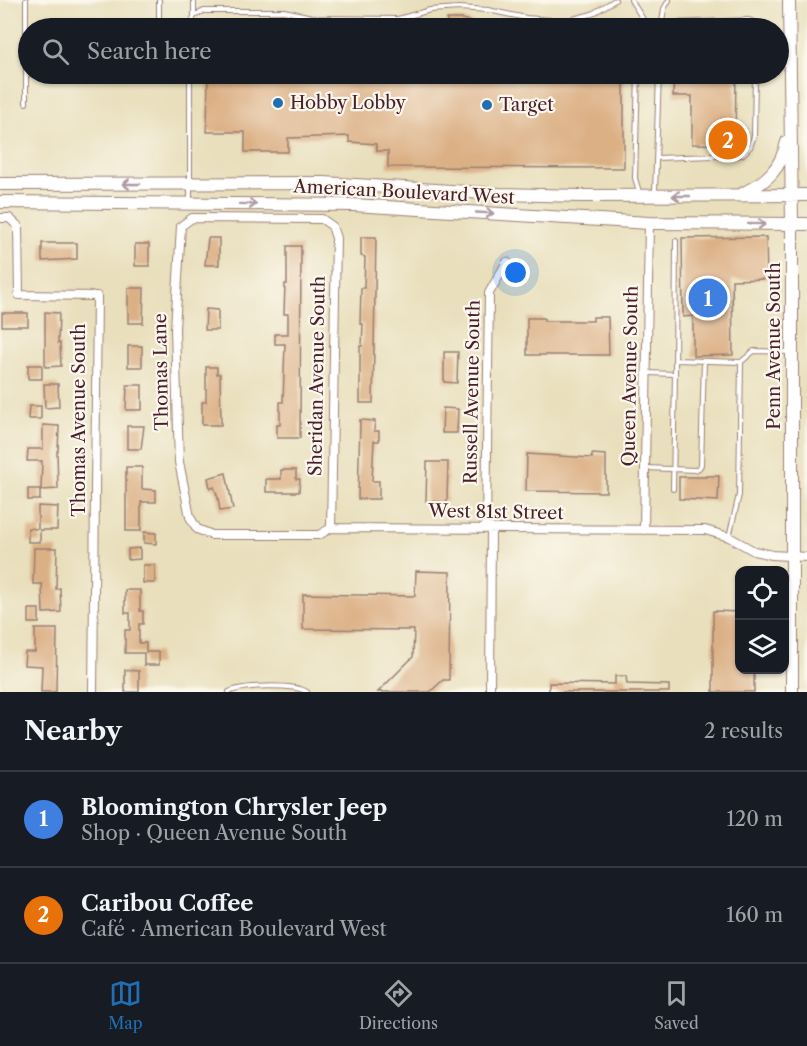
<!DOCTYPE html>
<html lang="en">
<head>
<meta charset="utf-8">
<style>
	body { margin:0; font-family:"Libre Caslon Text",serif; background:#20242c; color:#f1f3f6 }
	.controls { position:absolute; right:18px; bottom:18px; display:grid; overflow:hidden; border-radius:12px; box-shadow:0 2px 4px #0004 }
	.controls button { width:54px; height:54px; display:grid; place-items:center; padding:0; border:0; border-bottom:2px solid #363941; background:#171b24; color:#f1f3f6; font:30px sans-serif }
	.you { position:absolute; left:516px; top:273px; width:21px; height:21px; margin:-15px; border:4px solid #fff; border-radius:50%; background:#1a73e8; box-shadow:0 0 0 9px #1a73e833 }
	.badge { display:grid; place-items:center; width:39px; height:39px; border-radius:50%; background:#1f6fb2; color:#fff; font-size:20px; font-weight:700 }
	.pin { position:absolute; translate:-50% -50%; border:3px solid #fff; box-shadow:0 2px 6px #0006 }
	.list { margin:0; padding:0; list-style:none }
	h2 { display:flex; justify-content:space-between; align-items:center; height:78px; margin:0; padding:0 24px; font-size:26px }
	h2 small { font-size:20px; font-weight:400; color:#9ea1a6 }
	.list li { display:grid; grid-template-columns:39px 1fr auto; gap:18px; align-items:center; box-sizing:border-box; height:96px; padding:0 24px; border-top:2px solid #363941 }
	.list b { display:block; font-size:22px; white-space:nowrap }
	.list p { margin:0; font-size:20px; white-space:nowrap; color:#9ea1a6 }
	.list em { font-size:20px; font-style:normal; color:#9ea1a6 }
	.icon { flex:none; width:33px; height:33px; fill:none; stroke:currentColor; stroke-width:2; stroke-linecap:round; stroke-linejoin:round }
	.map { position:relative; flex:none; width:807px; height:692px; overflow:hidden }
	.search { position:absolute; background:#171b24; box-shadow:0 2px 4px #0004; left:18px; right:18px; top:18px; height:66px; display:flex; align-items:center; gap:15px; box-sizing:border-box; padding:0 21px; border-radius:33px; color:#9ea1a6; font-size:22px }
	.sheet { height:270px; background:#171b24 }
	nav { display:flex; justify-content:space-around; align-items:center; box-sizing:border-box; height:84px; border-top:2px solid #363941; background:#171b24; font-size:16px; color:#9ea1a6 }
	nav a { display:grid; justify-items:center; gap:3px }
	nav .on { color:#1f6fb2 }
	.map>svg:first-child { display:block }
</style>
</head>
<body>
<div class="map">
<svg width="807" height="692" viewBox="0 0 807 692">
	<rect width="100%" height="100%" fill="#fbf7ec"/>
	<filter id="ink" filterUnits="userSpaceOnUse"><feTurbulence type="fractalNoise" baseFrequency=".0167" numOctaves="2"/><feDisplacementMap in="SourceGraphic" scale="12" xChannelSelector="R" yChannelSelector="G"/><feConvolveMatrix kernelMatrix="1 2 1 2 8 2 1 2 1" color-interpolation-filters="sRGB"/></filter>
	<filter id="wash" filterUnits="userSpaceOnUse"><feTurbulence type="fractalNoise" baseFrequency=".008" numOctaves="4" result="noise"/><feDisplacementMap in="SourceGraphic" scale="24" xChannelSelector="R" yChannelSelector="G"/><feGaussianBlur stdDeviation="1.35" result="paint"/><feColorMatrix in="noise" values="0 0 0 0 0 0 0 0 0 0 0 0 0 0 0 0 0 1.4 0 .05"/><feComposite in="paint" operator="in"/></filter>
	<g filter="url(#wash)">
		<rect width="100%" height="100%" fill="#e9dfbc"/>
		<g id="blocks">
			<path fill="#dcb085" d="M447 19H463L486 28H447Z
				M208 74H624V168L388 167V151H377L376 144 349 142V136L288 138V152H245V132H207Z
				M674 74H736L735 145 692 144V96H673Z
				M361 237H376L373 403H360V346H362L363 324H360L361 288H364L365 257 361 256Z
				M766 237 767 279 732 280 733 355 693 356V316L683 317 682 238Z
				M208 238H219V265H205Z
				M42 243H77V259L42 261Z
				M135 244H149V266H135Z
				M287 246H301L300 438H277V425H280V402H283L285 344H275V334H288V314H284L285 284H287Z
				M128 288H144L143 323H128Z
				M206 309 218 310V330H205Z
				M45 312 59 313 58 343H60L61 366 45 367Z
				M2 313H28V326H2Z
				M593 317H608L609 355H527V318H544V321H593Z
				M128 346H142V367H128Z
				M444 352H458L457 383 444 382Z
				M28 365H42V379H28Z
				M206 367H217V374H220L221 425H202V402H206Z
				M44 384H58L59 407 45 408Z
				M127 385H142V410H126Z
				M29 406H41V419H28Z
				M443 408 458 409 457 433H442Z
				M360 420 375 421 374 431H379V441H374L372 481H379V499H358Z
				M43 425 59 426 58 451H57L58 489 41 490 42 461H27L28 449H43Z
				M127 426H144L141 449H127Z
				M527 454 592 458V454L606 455V492L526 491Z
				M427 462H448L447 502 426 501Z
				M126 467H142V489L156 490V502H141V531H126Z
				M281 470H296V479H300L299 492H266V479H281Z
				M226 473 233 509 220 511 218 498 214 487 210 488 208 478Z
				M706 476H719L718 501 679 499V477H706Z
				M28 489H40V500H28Z
				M38 506 58 507 57 530H40V542H28V528L38 529Z
				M144 532 156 533V544L144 543Z
				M34 548H57L56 589 60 588 61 612 43 613 42 584H33Z
				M140 548V559L128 560V549Z
				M143 565H155V583H143Z
				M416 571 450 572 449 680H443L430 692H378L413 657 414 630 303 629V594L415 596Z
				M125 590H140V611H143V624H139V643H146V652H159V665H144V653H125V630H130V613H125Z
				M29 609H39V623H29Z
				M713 611 740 612V669H754V692H713Z
				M35 629H57L56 692H41L42 666 24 665 25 652H35Z
				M125 670 139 671V692H125Z
				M615 676H626L627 684 669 685V692H549V683L615 684Z"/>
		</g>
	</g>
	<g filter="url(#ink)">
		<use href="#blocks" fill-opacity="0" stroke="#9a7f74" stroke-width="1.5"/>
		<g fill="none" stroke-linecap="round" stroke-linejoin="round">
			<g stroke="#9a7f74" stroke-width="6">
				<path id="service" d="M159 0V28
					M631 0 646 24 749 20 754 22 755 28
					M194 16V0
					M190 28 194 16 204 11H284L317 18 398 19 430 10 459 8 488 10 526 18 565 21 592 14 615 0
					M661 28 664 9 669 0
					M26 74H36
					M190 74V202
					M638 74 635 178 639 192
					M26 103V0
					M656 158 742 155 750 147 754 136 755 74
					M655 192 659 74
					M675 360 741 362 739 495 729 537
					M741 362 754 351 790 352
					M647 373 675 374 673 489
					M675 374 676 241
					M646 468 695 470 699 468 701 465 704 361
					M229 692C243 685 294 684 307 692"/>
			</g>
			<g stroke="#9a7f74" stroke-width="10">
				<path id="minor" d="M0 218H9L18 226 19 295 97 296 93 692
					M331 528 336 238 332 226 322 219 192 218 181 226 175 329 179 462 190 517 197 529 212 535H319L331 528 705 530 729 537 754 551 772 555 807 557
					M486 528 489 293 507 262
					M644 530 649 223
					M490 692 491 528"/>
			</g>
			<g stroke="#9a7f74" stroke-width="14">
				<path id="secondary" d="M789 0 792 224V692
					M0 184 324 183 499 194 581 196 807 195
					M742 194C766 182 781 169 787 142
					M0 202 353 205 649 223 807 224"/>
			</g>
			<use href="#service" stroke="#fff" stroke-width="4"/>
			<use href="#minor" stroke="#fff" stroke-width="8"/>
			<use href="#secondary" stroke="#fff" stroke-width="12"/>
		</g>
		<defs><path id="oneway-shaft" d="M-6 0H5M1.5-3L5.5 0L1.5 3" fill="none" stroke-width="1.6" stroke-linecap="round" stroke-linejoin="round" transform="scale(1.5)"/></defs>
		<g stroke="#ae9aa0">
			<use href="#oneway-shaft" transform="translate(131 184) rotate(180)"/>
			<use href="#oneway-shaft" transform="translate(681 196) rotate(180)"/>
			<use href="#oneway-shaft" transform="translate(248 204) rotate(1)"/>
			<use href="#oneway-shaft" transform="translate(485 213) rotate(3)"/>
			<use href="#oneway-shaft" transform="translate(757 224) rotate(1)"/>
		</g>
	</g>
	<g fill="#1f6fb2" stroke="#fbf7ec" stroke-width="2">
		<circle cx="278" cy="103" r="6"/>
		<circle cx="487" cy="105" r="6"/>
	</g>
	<g text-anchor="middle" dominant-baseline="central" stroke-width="4.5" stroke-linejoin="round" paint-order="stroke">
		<g font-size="18" fill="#4a1f2b" stroke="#fbf7ec" text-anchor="start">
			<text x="290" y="103">Hobby Lobby</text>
			<text x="499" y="105">Target</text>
		</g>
		<g font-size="18" fill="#4a1f2b" stroke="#fbf7ec">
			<text transform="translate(404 192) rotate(3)">American Boulevard West</text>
			<text transform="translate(774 346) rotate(-90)">Penn Avenue South</text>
			<text transform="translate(161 372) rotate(-91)">Thomas Lane</text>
			<text transform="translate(317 376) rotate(-89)">Sheridan Avenue South</text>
			<text transform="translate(630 376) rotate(-89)">Queen Avenue South</text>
			<text transform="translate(472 392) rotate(-89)">Russell Avenue South</text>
			<text transform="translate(79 420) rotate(-90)">Thomas Avenue South</text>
			<text transform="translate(496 512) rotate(1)">West 81st Street</text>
		</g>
	</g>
</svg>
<div class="controls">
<button><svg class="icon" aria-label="locate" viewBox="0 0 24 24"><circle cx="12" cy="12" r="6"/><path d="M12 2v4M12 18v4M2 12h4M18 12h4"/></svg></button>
<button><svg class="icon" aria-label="layers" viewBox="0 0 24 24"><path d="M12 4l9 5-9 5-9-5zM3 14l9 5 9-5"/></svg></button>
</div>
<div class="you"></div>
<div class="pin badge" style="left:708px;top:298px;background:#3f7fe0">1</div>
<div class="pin badge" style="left:728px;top:140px;background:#e8710a">2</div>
<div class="search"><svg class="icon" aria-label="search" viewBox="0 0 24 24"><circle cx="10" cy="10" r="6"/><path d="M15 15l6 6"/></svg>Search here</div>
</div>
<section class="sheet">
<h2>Nearby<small>2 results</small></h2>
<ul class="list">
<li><span class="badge" style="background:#3f7fe0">1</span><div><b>Bloomington Chrysler Jeep</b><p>Shop · Queen Avenue South</p></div><em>120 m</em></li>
<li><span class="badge" style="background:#e8710a">2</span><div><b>Caribou Coffee</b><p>Café · American Boulevard West</p></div><em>160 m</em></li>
</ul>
</section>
<nav>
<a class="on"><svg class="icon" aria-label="map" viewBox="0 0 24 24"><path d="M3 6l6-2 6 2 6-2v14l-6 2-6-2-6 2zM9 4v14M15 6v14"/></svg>Map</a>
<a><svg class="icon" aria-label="directions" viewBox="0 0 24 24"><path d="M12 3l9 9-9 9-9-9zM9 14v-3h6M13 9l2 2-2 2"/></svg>Directions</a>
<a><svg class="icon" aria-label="saved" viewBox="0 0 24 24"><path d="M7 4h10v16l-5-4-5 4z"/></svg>Saved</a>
</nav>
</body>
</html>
